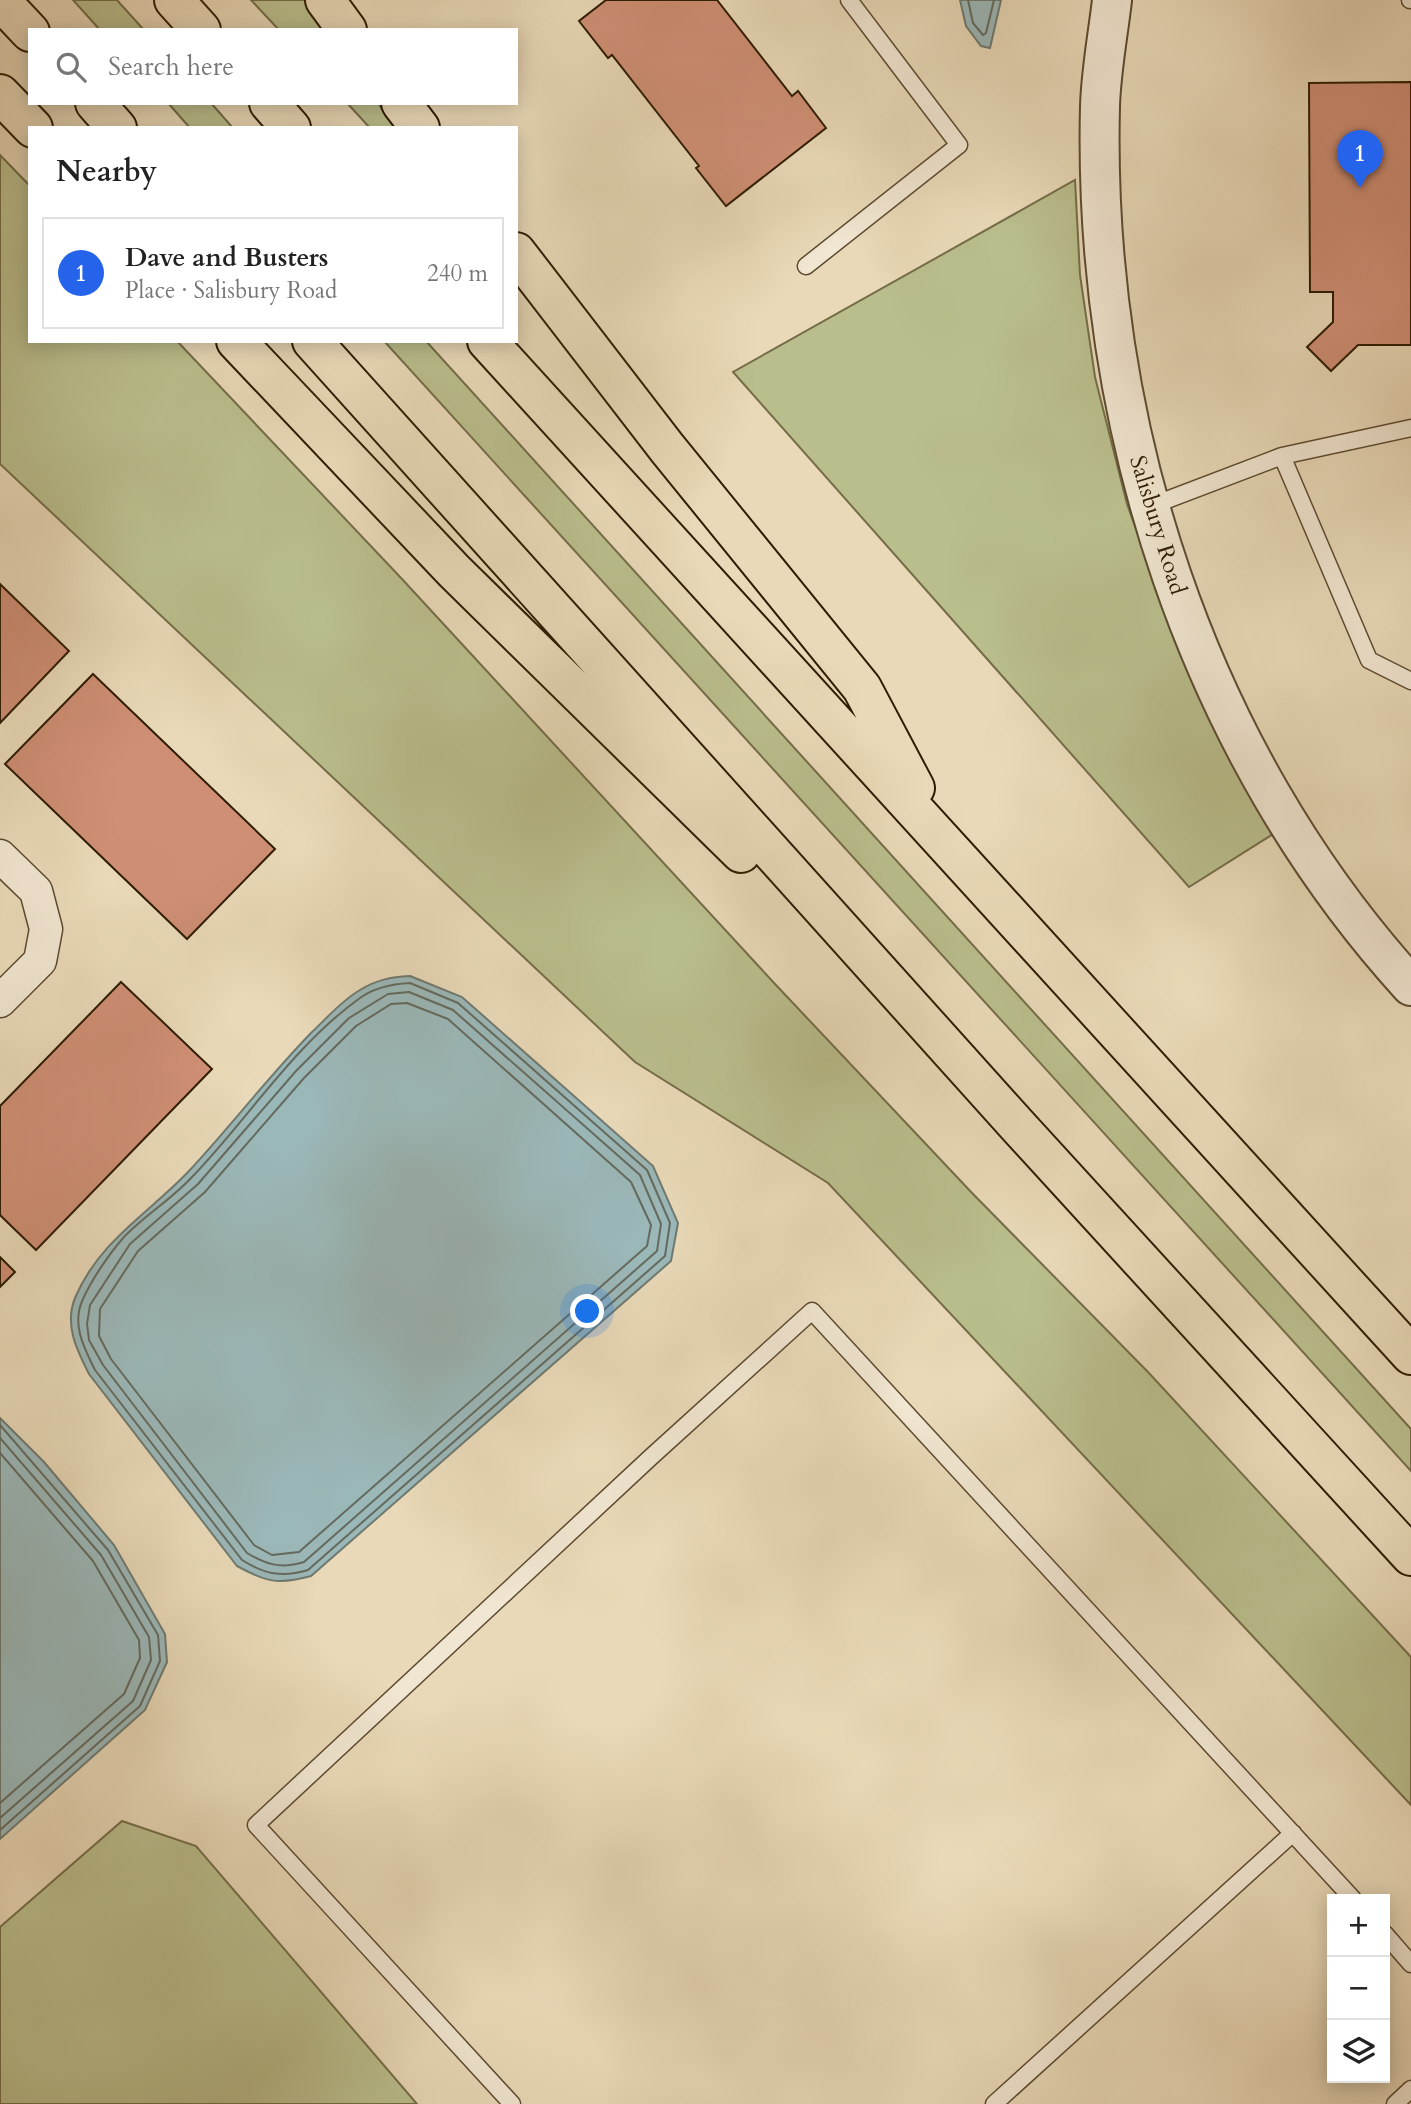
<!DOCTYPE html>
<html lang="en">
<head>
<meta charset="utf-8">
<style>
	body { margin:0; font-family:Cardo,serif; background:#f6f6f6; color:#222 }
	.controls { position:absolute; right:21px; bottom:21px; display:grid; overflow:hidden; border-radius:0px; box-shadow:0 4px 18px #0003 }
	.controls button { width:63px; height:63px; display:grid; place-items:center; padding:0; border:0; border-bottom:2px solid #e0e0e0; background:#fff; color:#222; font:35px sans-serif }
	.you { position:absolute; left:588px; top:1312px; width:24px; height:24px; margin:-18px; border:5px solid #fff; border-radius:50%; background:#1a73e8; box-shadow:0 0 0 10px #1a73e833 }
	.badge { display:grid; place-items:center; width:46px; height:46px; border-radius:50%; background:#2563eb; color:#fff; font-size:23px; font-weight:700 }
	.pin { position:absolute; translate:-50% -58px; filter:drop-shadow(0 2px 4px #0008) }
	.pin::after { content:''; position:absolute; top:37px; width:24px; height:21px; background:inherit; clip-path:polygon(0 0,100% 0,50% 100%) }
	.list { margin:0; padding:0; list-style:none }
	h2 { display:flex; justify-content:space-between; align-items:center; height:91px; margin:0; padding:0 28px; font-size:30px }
	h2 small { font-size:23px; font-weight:400; color:#767676 }
	.list li { display:grid; grid-template-columns:46px 1fr auto; gap:21px; align-items:center; box-sizing:border-box; height:112px; margin:0 14px 14px; padding:0 14px; border:2px solid #e0e0e0; border-radius:0px }
	.list b { display:block; font-size:26px; white-space:nowrap }
	.list p { margin:0; font-size:23px; white-space:nowrap; color:#767676 }
	.list em { font-size:23px; font-style:normal; color:#767676 }
	.icon { flex:none; width:38px; height:38px; fill:none; stroke:currentColor; stroke-width:2; stroke-linecap:round; stroke-linejoin:round }
	.map { position:relative; flex:none; width:1411px; height:2104px; overflow:hidden }
	.search { position:absolute; background:#fff; box-shadow:0 4px 18px #0003; left:28px; top:28px; width:490px; height:77px; display:flex; align-items:center; gap:18px; box-sizing:border-box; padding:0 24px; border-radius:0px; color:#767676; font-size:26px }
	.panel { position:absolute; background:#fff; box-shadow:0 4px 18px #0003; left:28px; top:126px; width:490px; height:217px; border-radius:0px }
	.map>svg:first-child { display:block }
</style>
</head>
<body>
<div class="map">
<svg width="1411" height="2104" viewBox="0 0 1411 2104">
	<rect width="100%" height="100%" fill="#e9d9b8"/>
	<filter id="stains"><feTurbulence type="fractalNoise" baseFrequency=".00286" numOctaves="4"/><feColorMatrix values="0 0 0 0 .2 0 0 0 0 .09 0 0 0 0 .02 0 0 0 .5 -.17"/></filter>
	<radialGradient id="worn" r=".72"><stop offset=".6" stop-color="#630" stop-opacity="0"/><stop offset="1" stop-color="#630" stop-opacity=".3"/></radialGradient>
	<path fill="#babe8d" stroke="#746d48" stroke-width="2" d="M73 0H117L144 30H100Z
		M251 0H305L326 30H279Z
		M168 103H211L233 128H190Z
		M347 103H378L395 128H370Z
		M0 155 30 186V341H177L402 579 775 984 973 1194 1148 1372 1411 1657V1805L828 1183 635 1062 0 464Z
		M1075 180 1080 275 1095 377 1127 504 1171 626 1278 831 1189 887 733 372Z
		M384 341H426L1411 1429V1471Z
		M122 1821 196 1846 417 2104H0V1927Z"/>
	<path fill="#9bb8b9" stroke="#6f7a70" stroke-width="2" d="M960 0H1001L990 48 981 46 966 26Z
		M410 976 462 997 653 1166 678 1223 671 1261 311 1576C278 1585 266 1582 237 1566L89 1374C77 1350 64 1325 75 1298 99 1241 148 1214 188 1172 231 1126 268 1077 312 1032 327 1018 341 1001 360 990 376 980 391 977 410 976Z
		M0 1418 44 1462 114 1545 165 1634 167 1662 145 1710 0 1839Z"/>
	<g fill="none" stroke-linecap="round" stroke-linejoin="round">
		<path stroke="#646a5e" stroke-width="2" d="M968 0 973 23 983 35 986 33 994 0
			M410 983 458 1003 647 1170 670 1223 665 1256 308 1570C282 1578 264 1574 242 1560L95 1370C84 1348 71 1324 83 1299 92 1279 109 1254 124 1237 145 1215 172 1199 192 1177 248 1119 293 1046 360 998 375 987 392 984 410 983Z
			M409 992 453 1010 640 1175 661 1224 657 1251 304 1562C281 1569 267 1565 247 1553L103 1365 89 1340 87 1324 90 1305 130 1244 198 1184 296 1071 349 1018 388 994Z
			M407 1003 448 1019 631 1182 651 1225 647 1246 299 1552 272 1555 254 1545 111 1359 99 1336 100 1309 138 1251 205 1192 304 1078 356 1026 391 1004Z
			M0 1425 108 1550 158 1635 160 1661 140 1706 0 1830
			M0 1438 101 1555 149 1637 151 1660 133 1701 0 1818
			M0 1453 93 1561 139 1640 140 1658 124 1694 0 1803"/>
	</g>
	<path fill="#cf8f75" stroke="#2e1c03" stroke-width="2" d="M606 0H717L792 96 798 91 826 128 726 206 696 168 699 166 612 55 608 58 579 21Z
		M1411 82V345H1358L1331 371 1307 347 1333 322V292H1310L1309 83Z
		M0 584 69 651 0 723Z
		M93 674 275 849 187 939 5 764Z
		M121 982 212 1069 36 1250 0 1215V1106Z
		M0 1257 15 1272 0 1287Z"/>
	<g fill="none" stroke-linecap="round" stroke-linejoin="round">
		<g stroke="#5d4b30" stroke-width="19">
			<path id="service" d="M1410 0H1411
				M806 266 959 145 849 0
				M1282 456 1369 660 1411 681
				M1151 506 1282 456 1411 428
				M1385 1934 1411 1964
				M512 2104 256 1825 651 1457 812 1311 1353 1899
				M994 2104 1293 1833
				M1395 2104 1411 2089"/>
		</g>
		<g stroke="#5d4b30" stroke-width="35">
			<path id="minor" d="M0 856 36 891 46 929 40 961 0 1001"/>
		</g>
		<g stroke="#5d4b30" stroke-width="42">
			<path id="tertiary" d="M1112 0C1108 35 1101 71 1100 106 1092 423 1196 750 1411 986"/>
		</g>
		<g stroke="#2e1c03" stroke-width="42">
			<path id="motorway" d="M0 0 30 32
				M174 0 201 30
				M325 0 347 30
				M0 94 33 128
				M95 103 117 128
				M269 103 291 128
				M401 103 420 128
				M516 252 667 448 862 688 915 788
				M236 341 454 571 741 853
				M312 341 1017 1125 1411 1556
				M487 341 1411 1355"/>
		</g>
		<use href="#service" stroke="#f1e6d1" stroke-width="16"/>
		<use href="#minor" stroke="#f1e6d1" stroke-width="32"/>
		<use href="#tertiary" stroke="#f1e6d1" stroke-width="38"/>
		<use href="#motorway" stroke="#e9d9b8" stroke-width="38"/>
	</g>
	<g text-anchor="middle" dominant-baseline="central" stroke-width="5" stroke-linejoin="round" paint-order="stroke">
		<g font-size="23" fill="#2e1c03" stroke="#f1e6d1">
			<text transform="translate(1158 525) rotate(73)">Salisbury Road</text>
		</g>
	</g>
	<rect width="100%" height="100%" filter="url(#stains)"/>
	<rect width="100%" height="100%" fill="url(#worn)"/>
</svg>
<div class="controls">
<button>+</button>
<button>−</button>
<button><svg class="icon" aria-label="layers" viewBox="0 0 24 24"><path d="M12 4l9 5-9 5-9-5zM3 14l9 5 9-5"/></svg></button>
</div>
<div class="you"></div>
<div class="pin badge" style="left:1360px;top:188px">1</div>
<div class="search"><svg class="icon" aria-label="search" viewBox="0 0 24 24"><circle cx="10" cy="10" r="6"/><path d="M15 15l6 6"/></svg>Search here</div>
<section class="panel">
<h2>Nearby<small></small></h2>
<ul class="list">
<li><span class="badge">1</span><div><b>Dave and Busters</b><p>Place · Salisbury Road</p></div><em>240 m</em></li>
</ul>
</section>
</div>
</body>
</html>
